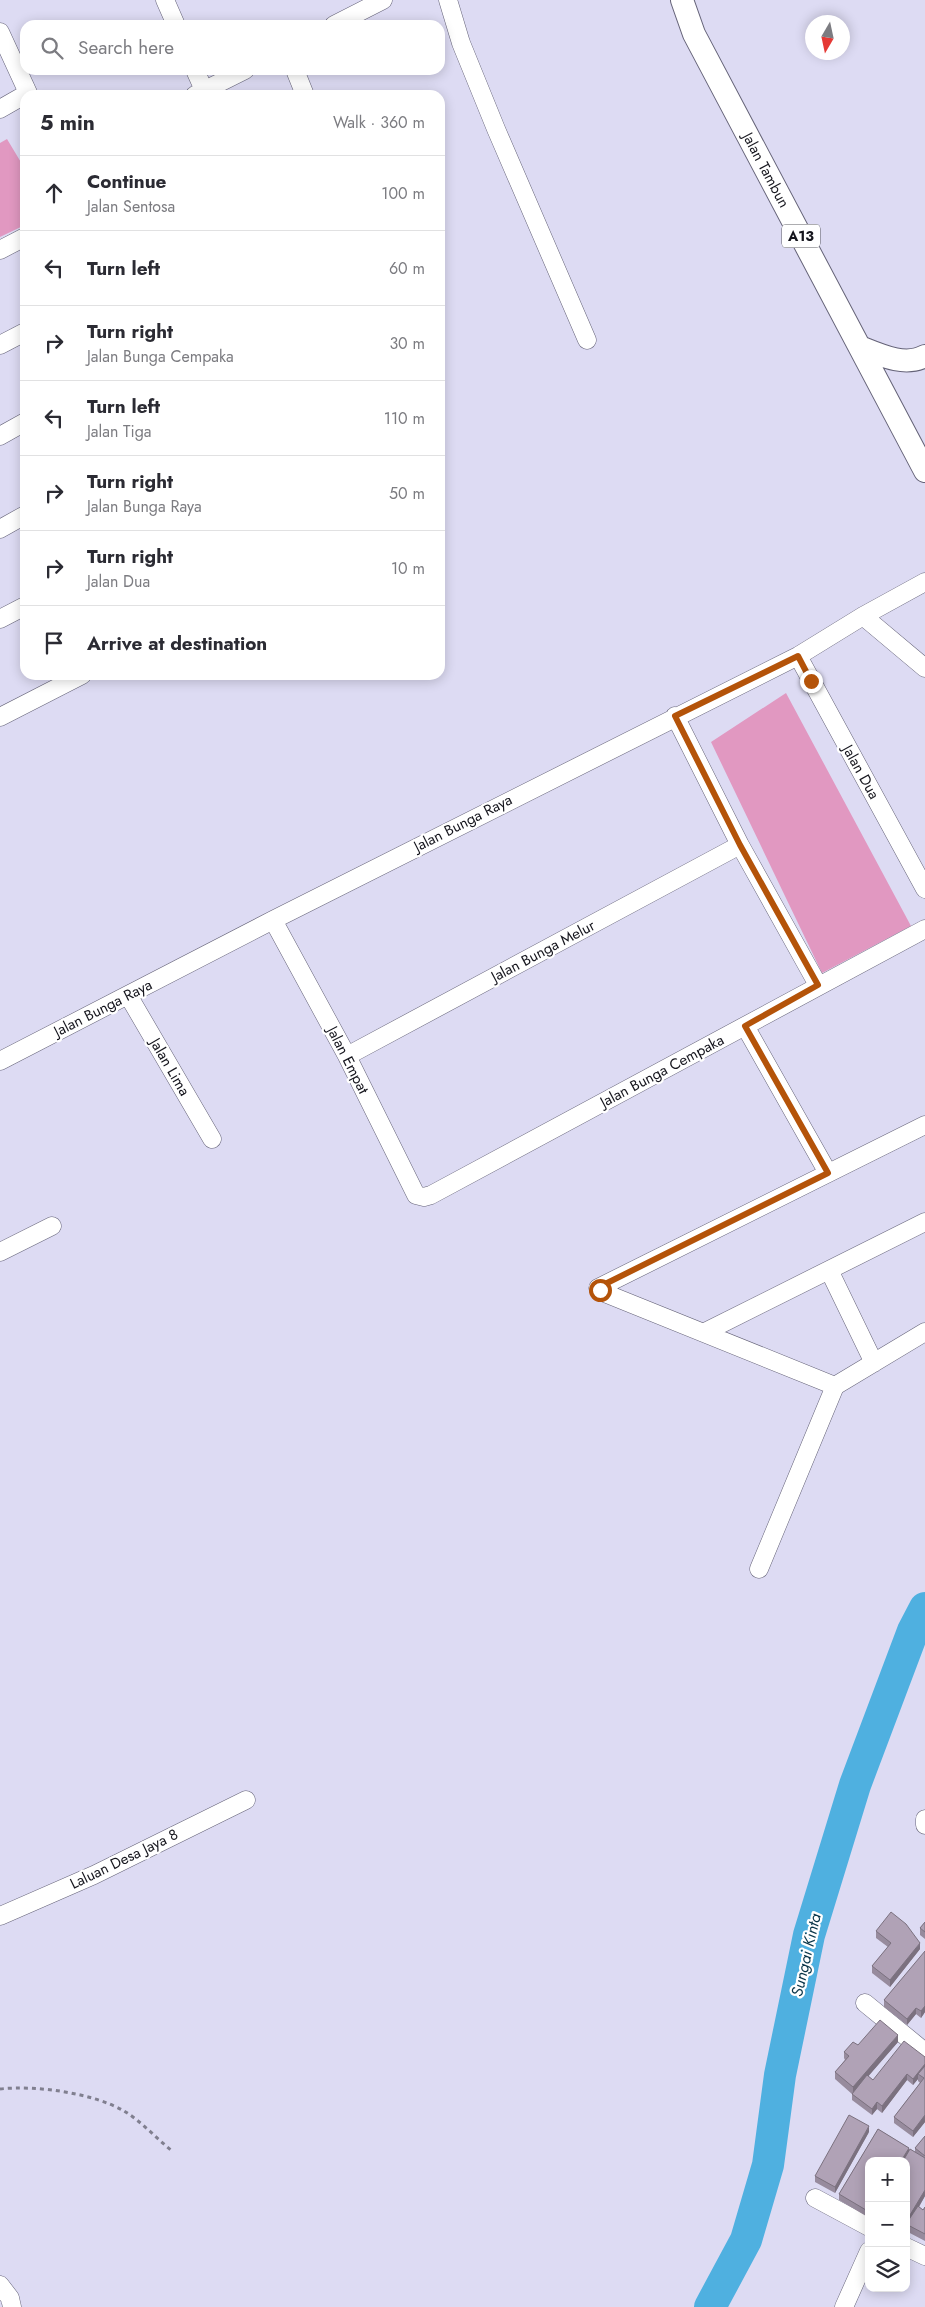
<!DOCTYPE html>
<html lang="en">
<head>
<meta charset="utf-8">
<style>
	body { margin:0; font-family:Jost,sans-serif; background:#f2f2f3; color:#2b2b33 }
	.controls { position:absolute; right:15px; bottom:15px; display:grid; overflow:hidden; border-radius:10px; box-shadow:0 2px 12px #0003 }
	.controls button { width:45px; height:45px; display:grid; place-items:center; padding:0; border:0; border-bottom:1px solid #e1e1e2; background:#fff; color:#2b2b33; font:25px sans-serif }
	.compass { position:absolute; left:805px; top:15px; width:45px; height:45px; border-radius:50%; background:#fff; box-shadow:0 2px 12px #0003; rotate:189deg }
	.stop { position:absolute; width:15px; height:15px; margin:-11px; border:4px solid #b45309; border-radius:50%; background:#fff }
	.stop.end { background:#b45309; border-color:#fff; box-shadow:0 1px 5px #0008 }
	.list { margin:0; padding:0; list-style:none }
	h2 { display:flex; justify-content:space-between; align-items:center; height:65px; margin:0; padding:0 20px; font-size:21px }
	h2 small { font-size:16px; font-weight:400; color:#7c7c81 }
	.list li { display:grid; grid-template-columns:32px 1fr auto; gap:15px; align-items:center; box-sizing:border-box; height:75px; padding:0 20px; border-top:1px solid #e1e1e2 }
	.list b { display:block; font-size:19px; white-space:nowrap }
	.list p { margin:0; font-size:16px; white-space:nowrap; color:#7c7c81 }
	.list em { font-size:16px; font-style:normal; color:#7c7c81 }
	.icon { flex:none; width:28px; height:28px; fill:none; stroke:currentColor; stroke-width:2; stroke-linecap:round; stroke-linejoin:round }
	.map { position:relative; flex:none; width:925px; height:2307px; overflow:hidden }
	.search { position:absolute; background:#fff; box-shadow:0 2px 12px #0003; left:20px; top:20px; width:425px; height:55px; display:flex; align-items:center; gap:12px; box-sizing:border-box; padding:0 18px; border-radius:15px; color:#7c7c81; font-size:19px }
	.panel { position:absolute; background:#fff; box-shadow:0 2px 12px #0003; left:20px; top:90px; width:425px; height:590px; border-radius:15px }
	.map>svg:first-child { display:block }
</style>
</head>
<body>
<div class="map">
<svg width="925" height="2307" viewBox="0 0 925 2307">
	<rect width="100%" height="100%" fill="#dddbf3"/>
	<path fill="#e198c1" d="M7 139 25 169V225L0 237V143Z
		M786 693 911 926 822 973 711 742Z"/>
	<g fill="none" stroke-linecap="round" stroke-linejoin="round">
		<path stroke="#4fb0e0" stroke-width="32" d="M710 2307 746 2240 768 2165 780 2075 809 1935 855 1785 913 1631 925 1608"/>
		<g stroke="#656378" stroke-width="19">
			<path id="minor" d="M165 0 176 25
				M448 0 461 43 496 129 587 340
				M334 25 383 0
				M0 32 29 95
				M195 70 204 90
				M295 70 305 95
				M195 95 245 70
				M0 109 28 93
				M0 250 25 237
				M0 345 25 332
				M0 436 25 422
				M0 529 25 515
				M863 616 925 668
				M0 619 25 606
				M798 656 925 889
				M675 716 740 845 818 985
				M0 717 82 675
				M273 920 347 1056 416 1195 424 1197 431 1195 925 929
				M128 995 212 1139
				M745 1026 828 1173
				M347 1056 740 845
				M0 1061 273 920 798 656 863 616 925 582
				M0 1252 52 1226
				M829 1270 874 1363
				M705 1332 925 1222
				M835 1386 602 1292 598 1288 925 1125
				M759 1569 835 1386 925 1332
				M925 1819V1825
				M0 1916 94 1875 246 1800
				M865 2003 925 2052
				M815 2198 869 2227
				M906 2247 925 2256
				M0 2285 10 2298 12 2307
				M844 2307 869 2251"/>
		</g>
		<g stroke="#656378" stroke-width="24">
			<path id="major" d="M682 0 694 34 925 471
				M860 347C880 355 905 367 925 356"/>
		</g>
		<path stroke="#807f8f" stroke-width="3" stroke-dasharray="4 4" stroke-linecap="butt" d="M0 2089C36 2085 93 2093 124 2111 141 2121 156 2138 172 2151"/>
		<use href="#minor" stroke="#fff" stroke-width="18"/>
		<use href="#major" stroke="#fff" stroke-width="22"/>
	</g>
	<path fill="#978b9d" d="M925 1922V1939L920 1935V1928Z
		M876 1931 920 1949 890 1987 872 1973V1966L888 1947 876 1938Z
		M925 1952V2012L921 2018 916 2014 907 2025 884 2007V2000Z
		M898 2042 868 2076 873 2080 925 2057V2122L913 2137 894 2123V2117L920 2083 918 2081V2079L913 2085 907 2080 882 2113 877 2109 872 2115 852 2100V2094L835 2079V2072L845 2060 844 2058V2052Z
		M878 2129 909 2148V2151L910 2149 915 2152V2148L925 2136V2196L919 2207 923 2210 925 2207V2241L906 2231V2161H869V2212L866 2216 839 2200V2194Z
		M869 2132 835 2193 815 2182V2176Z"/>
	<path fill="#7b717f" d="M920 1943V1949L890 1987V1980Z
		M925 2006V2012L921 2018V2011Z
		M916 2008V2014L907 2025V2019Z
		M898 2035V2042L853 2094V2087Z
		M925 2064V2070L918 2074V2079L913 2085V2079Z
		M907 2074V2080L882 2113V2106Z
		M877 2102V2109L872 2115V2109Z
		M925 2115V2122L913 2137V2131Z
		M869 2126V2132L835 2193V2187Z
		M909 2148V2155L905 2161H901Z
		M925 2190V2196L908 2225 907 2224V2220Z
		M869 2206V2212L866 2216V2210Z"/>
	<path fill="#b0a2b6" stroke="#7b717f" d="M891 1912 906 1924 920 1943 890 1980 872 1966 891 1943 876 1931Z
		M925 1922V1932L920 1928Z
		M925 1951V2006L921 2011 916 2008 907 2019 884 2000Z
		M880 2020 898 2035 853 2087 835 2072 849 2056 844 2052 853 2042 858 2045Z
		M904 2041 925 2057V2064L913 2079 907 2074 882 2106 877 2102 872 2109 852 2094 867 2075 873 2080Z
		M925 2066V2115L913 2131 894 2117 924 2078 918 2074Z
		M849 2115 869 2126 835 2187 815 2176Z
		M878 2129 909 2148 901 2161 897 2159 896 2161H869V2206L866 2210 839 2194Z
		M925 2136V2156L915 2148Z
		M910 2149 925 2158V2190L907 2220 906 2161H903Z
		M918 2206 923 2210 925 2207V2234L906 2224Z"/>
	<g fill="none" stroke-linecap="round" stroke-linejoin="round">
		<path stroke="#b45309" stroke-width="6" d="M600 1290 599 1287 828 1173 745 1026 818 985 740 845 675 716 798 656 811 681"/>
	</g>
	<g text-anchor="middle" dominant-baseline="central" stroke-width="4.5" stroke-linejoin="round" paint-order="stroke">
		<rect fill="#fff" stroke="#5b5b61" stroke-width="1" x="782" y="224.5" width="38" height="23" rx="4"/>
		<g font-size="14" font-weight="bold" fill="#15151d">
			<text x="801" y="236">A13</text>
		</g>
		<g font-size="15" fill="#15151d" stroke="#fff">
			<text transform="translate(766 170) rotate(62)">Jalan Tambun</text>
			<text transform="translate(861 772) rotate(61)">Jalan Dua</text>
			<text transform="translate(463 823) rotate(-27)">Jalan Bunga Raya</text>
			<text transform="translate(543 951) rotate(-28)">Jalan Bunga Melur</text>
			<text transform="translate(103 1008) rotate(-27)">Jalan Bunga Raya</text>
			<text transform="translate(348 1060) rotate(63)">Jalan Empat</text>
			<text transform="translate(170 1067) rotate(60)">Jalan Lima</text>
			<text transform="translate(662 1071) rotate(-28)">Jalan Bunga Cempaka</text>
			<text transform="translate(124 1859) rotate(-26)">Laluan Desa Jaya 8</text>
		</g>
		<g font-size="16" font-style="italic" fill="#093549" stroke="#fff">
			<text transform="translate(806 1955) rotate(-77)">Sungai Kinta</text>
		</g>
	</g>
</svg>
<div class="controls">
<button>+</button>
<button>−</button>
<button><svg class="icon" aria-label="layers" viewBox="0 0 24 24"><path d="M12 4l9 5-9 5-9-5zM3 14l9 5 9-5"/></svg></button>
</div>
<svg class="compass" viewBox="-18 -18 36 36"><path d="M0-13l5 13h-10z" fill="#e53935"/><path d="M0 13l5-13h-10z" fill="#7c7c81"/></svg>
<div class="stop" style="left:600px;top:1290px"></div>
<div class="stop end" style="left:811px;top:681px"></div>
<div class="search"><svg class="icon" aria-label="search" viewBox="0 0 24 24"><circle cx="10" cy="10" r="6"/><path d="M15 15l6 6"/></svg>Search here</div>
<section class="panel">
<h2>5 min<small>Walk · 360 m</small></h2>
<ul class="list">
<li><svg class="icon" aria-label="ahead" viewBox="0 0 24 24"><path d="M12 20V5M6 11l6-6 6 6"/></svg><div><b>Continue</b><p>Jalan Sentosa</p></div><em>100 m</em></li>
<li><svg class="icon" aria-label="left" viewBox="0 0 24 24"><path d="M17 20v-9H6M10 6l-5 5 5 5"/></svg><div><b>Turn left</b></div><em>60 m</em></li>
<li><svg class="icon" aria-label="right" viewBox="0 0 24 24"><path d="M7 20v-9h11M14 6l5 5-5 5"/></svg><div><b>Turn right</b><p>Jalan Bunga Cempaka</p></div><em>30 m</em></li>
<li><svg class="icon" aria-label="left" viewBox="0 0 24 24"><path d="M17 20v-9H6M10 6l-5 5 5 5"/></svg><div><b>Turn left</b><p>Jalan Tiga</p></div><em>110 m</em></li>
<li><svg class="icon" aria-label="right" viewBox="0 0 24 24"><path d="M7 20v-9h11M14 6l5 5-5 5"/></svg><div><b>Turn right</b><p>Jalan Bunga Raya</p></div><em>50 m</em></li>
<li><svg class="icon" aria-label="right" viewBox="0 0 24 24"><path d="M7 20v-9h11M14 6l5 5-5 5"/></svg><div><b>Turn right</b><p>Jalan Dua</p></div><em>10 m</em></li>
<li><svg class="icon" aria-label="arrive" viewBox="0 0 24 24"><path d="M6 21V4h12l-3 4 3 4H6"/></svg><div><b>Arrive at destination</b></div></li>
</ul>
</section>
</div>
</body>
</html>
